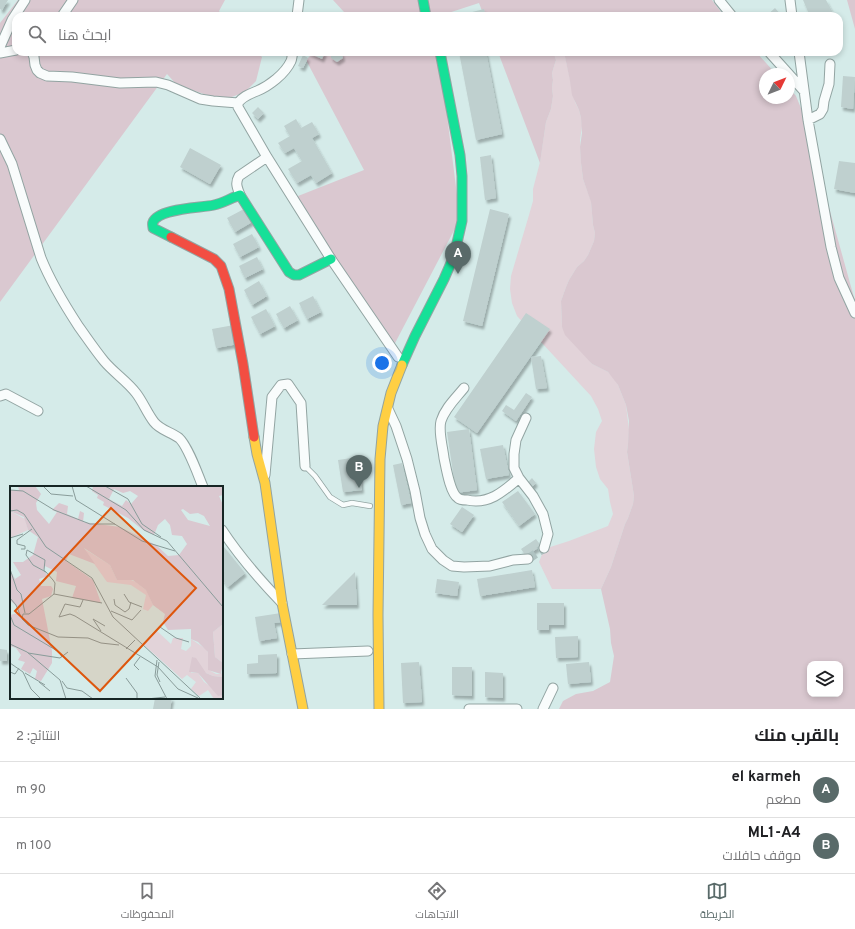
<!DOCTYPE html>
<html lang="ar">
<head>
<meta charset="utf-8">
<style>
	body { margin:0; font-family:Overpass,Cairo,sans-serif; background:#f6f6f6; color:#202124; direction:rtl }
	.controls { position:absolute; right:12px; bottom:12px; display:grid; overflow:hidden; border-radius:8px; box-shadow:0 2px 6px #0003 }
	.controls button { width:36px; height:36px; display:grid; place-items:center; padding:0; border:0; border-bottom:1px solid #e0e0e0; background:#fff; color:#202124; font:20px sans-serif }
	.compass { position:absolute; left:759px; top:68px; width:36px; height:36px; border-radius:50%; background:#fff; box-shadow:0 2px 6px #0003; rotate:47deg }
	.you { position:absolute; left:382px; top:363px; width:14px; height:14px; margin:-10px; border:3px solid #fff; border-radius:50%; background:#1a73e8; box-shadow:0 0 0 6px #1a73e833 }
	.badge { display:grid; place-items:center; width:26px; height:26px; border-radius:50%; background:#596a69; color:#fff; font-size:13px; font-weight:700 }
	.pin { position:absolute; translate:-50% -33px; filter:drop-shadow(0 1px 2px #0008) }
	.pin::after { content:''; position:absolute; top:21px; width:14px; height:12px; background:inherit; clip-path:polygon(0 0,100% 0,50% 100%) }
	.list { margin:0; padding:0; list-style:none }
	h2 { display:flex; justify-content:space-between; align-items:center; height:52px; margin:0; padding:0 16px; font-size:17px }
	h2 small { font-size:13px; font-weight:400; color:#757577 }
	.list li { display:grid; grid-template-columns:26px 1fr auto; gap:12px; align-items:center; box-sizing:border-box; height:56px; padding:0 16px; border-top:1px solid #e0e0e0 }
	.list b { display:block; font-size:15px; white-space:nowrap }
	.list p { margin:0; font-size:13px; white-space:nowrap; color:#757577 }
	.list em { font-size:13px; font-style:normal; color:#757577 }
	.icon { flex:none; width:22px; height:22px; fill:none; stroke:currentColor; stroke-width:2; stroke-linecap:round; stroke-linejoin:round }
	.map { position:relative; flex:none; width:855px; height:709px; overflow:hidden; direction:ltr }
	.search { position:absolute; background:#fff; box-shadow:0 2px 6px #0003; left:12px; right:12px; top:12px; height:44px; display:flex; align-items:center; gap:10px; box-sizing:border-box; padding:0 14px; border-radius:12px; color:#757577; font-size:15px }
	.sheet { height:164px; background:#fff }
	nav { display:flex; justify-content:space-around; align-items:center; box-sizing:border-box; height:56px; border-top:1px solid #e0e0e0; background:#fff; font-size:11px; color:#757577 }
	nav a { display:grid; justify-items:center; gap:2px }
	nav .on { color:#596a69 }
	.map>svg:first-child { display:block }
</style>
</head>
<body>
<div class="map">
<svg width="855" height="709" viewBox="0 0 855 709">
	<defs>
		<filter id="shadow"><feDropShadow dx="2" dy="3.5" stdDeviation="1" flood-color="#0004"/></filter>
	</defs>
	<rect width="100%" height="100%" fill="#d5ebe9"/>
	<path fill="#e2d3d9" d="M555 52H564L575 102 579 110 581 118 582 126 580 140 581 163 583 179 591 201 593 225 595 233 594 241 588 255 584 261 577 267 569 280 566 287 561 301 562 327 592 364 608 372 613 377 618 385 626 405 629 430 628 444 627 452 634 496 633 504 628 518 625 524 611 567 601 589H552L539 562 544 549 569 541 608 526 613 514 610 502 608 489 600 479 596 467 594 449 596 432 602 421 598 409 591 396 517 316 512 303 510 289 511 276 529 215 533 201V189L540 162 546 122 551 109 553 96 552 88 553 80 552 73 556 60 554 54Z"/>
	<path fill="#dac8d0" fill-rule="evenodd" d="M18 0H225L219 11 223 16H16V52H257L262 57 256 81 245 92 229 98H216L177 85 167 74 0 302V23Z
		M333 0H712L724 16H484L479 3 439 16H345L344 12Z
		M847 0H855V29Z
		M314 52H439L460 219 393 347 293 198 364 170 306 60Z
		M498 52H555L554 54 556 60 552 73 553 80 552 88 553 96 551 109 546 122 540 163Z
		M564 52H756L776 74H765V98H789V88L796 96 807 123 818 168 855 301V709H559L563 701 576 694 593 691 610 682 614 656 611 643 610 629 601 589 611 567 625 524 628 518 633 504 634 496 627 452 628 444 629 421 626 405 618 385 608 372 592 364 565 335 562 327 561 301 566 287 569 280 577 267 584 261 588 255 594 241 595 233 593 225 591 202 583 179 581 163 580 147 582 133 581 118 579 110 572 95 570 81ZM810 664H840V694H810Z"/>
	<path fill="#bfd0cf" filter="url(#shadow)" d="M0 0H8L2 10 0 9Z
		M803 0H826L833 13 826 16H810Z
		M775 8 782 16H766Z
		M484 9 486 16H460V15Z
		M307 52H325L322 59Z
		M331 52H340L342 53 343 58 337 62 331 58Z
		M459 52H486L502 134 476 140Z
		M303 55 308 58 303 68 298 66Z
		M843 76 855 77 853 109 841 107Z
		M258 107 264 113 258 119 252 113Z
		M296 119 301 128 312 122 319 134 312 138 332 173 316 183 311 175 297 183 288 169 302 161 294 148 285 153 278 143 290 136 284 126Z
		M190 148 221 165 210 184 180 167Z
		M491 155 496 198 485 200 480 157Z
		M839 161 855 163V193L834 189Z
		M244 209 252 222 235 232 227 218Z
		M490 209 509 214 482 326 463 321Z
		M252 234 259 247 240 257 233 244Z
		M257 257 263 269 245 278 239 266Z
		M259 281 267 296 252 305 244 290Z
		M313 296 321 312 307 319 299 303Z
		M290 306 298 320 284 328 276 314Z
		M266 309 275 326 260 334 251 317Z
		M526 313 550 329 477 433 454 417Z
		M234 325 238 344 216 348 212 329Z
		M541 356 547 388 536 389 531 357Z
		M526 393 532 397 516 421 502 411 506 405 514 410Z
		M469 429 477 490 456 493 447 432Z
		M503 445 509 475 486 479 480 449Z
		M358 457 362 490 343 492 338 460Z
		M402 463 411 503 401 505 393 465Z
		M532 478 536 483 531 488 527 483Z
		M518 491 535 514 519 526 502 502Z
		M462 507 474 515 462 532 450 524Z
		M536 539 541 546 526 556 521 549Z
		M224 547 245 573 228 587 222 579V573L225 571 222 568V548Z
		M532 570 535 587 480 596 477 579Z
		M355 572 357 605H322Z
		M437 579 459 582 457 596 435 593Z
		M537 603H564V625H549V630H537Z
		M281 613 282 622 274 623 277 638 259 641 255 617Z
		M578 636V657L556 658 555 637Z
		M0 649 7 650V661H0Z
		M277 654V673L247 674V664L258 663V655Z
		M419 662 422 702 403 703 401 663Z
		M589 662 591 682 568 684 566 664Z
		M452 667H472V696L452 695Z
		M485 672 503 673V698L485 697Z
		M155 698H172L170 709H153Z"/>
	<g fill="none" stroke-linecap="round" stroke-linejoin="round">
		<path stroke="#afc3c2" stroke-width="9" stroke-dasharray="9 4.5" stroke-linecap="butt" d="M528 559 544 548"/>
		<g stroke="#92a4a2" stroke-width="6">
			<path id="lane" d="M305 466 315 476 330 497 343 505 352 503 370 506"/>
		</g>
		<g stroke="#92a4a2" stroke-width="11">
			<path id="street" d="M719 0 732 16
				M790 0 792 16
				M62 16 73 0
				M297 16 299 0
				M0 47 12 20 25 0
				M32 52 34 57 35 65 37 70 40 73 47 76 72 77 120 83 156 82 168 85 200 99 213 101 238 103
				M293 52C292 55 292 59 291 61 285 74 269 86 257 91 250 94 243 96 238 103V107L267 157 331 259 398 357
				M769 52 804 91
				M799 52 808 120 831 247 839 278 855 313
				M0 53 16 50
				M808 120 820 114 823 109 824 101 829 84 830 64
				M0 139 12 164 41 258C51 283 64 304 79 327 87 338 95 350 104 361 114 373 127 381 136 393 143 402 147 413 154 422 160 430 171 432 179 438 188 446 198 475 203 487
				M240 195C237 187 235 183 239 176L267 157
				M464 388C456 398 445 408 441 421 438 431 443 448 444 458 446 467 450 493 458 498 460 500 465 500 467 500 489 505 504 491 519 478
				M0 396 6 394 38 411
				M388 409 396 426 407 459 415 491 420 518 425 534 432 549 443 560 452 566 464 567 490 566 513 560 528 559
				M526 418 516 440 514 454V468L519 478 533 496 543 514 548 534 544 548
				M265 475 272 397 281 385 288 384 301 403 305 466
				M222 530C239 556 260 580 282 603
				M292 654 368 651
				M469 709H517
				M543 709 553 688"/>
		</g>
		<g stroke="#92a4a2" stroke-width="11">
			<path id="fast" d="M423 0 426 16
				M171 237 153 228C153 226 152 224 153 222 159 208 201 208 214 205 223 203 231 198 240 195L289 272 294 275H299L331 259
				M402 365 415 336 444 279 454 256 462 221V176L460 155 440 52"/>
		</g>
		<g stroke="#92a4a2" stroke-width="11">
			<path id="slow" d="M254 437 257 454 265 483 282 603 303 709
				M379 709 378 615 380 459 383 426 391 393 402 365"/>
		</g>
		<g stroke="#92a4a2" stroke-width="11">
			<path id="jam" d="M171 237 214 259 221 266 229 289 243 364 254 437"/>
		</g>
		<use href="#lane" stroke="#f9fcfc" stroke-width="4.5"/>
		<use href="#street" stroke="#f9fcfc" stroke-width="9"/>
		<use href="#fast" stroke="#16e098" stroke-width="9"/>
		<use href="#slow" stroke="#ffcf43" stroke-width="9"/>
		<use href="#jam" stroke="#f24e42" stroke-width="9"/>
	</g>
	<g transform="translate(10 486)">
		<rect width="213" height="213" fill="#d5ebe9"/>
		<path d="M0 25 15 33 18 44 0 52ZM73 62 100 79 107 94H121L126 96 137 105 143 119 138 125 133 123 136 109 121 99 97 96ZM213 138V177L205 171 203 146ZM147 145 161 158 163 152H173L171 163 176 165 181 160V153L196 163 199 168V184L206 188H211L213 185V191L203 190 194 186 183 171 181 187H188L194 196 213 209V213H204L198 204 189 210 181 203 186 196 177 189 172 193 134 159Z" fill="#e2d3d9"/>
		<path d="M8 0H25L31 8 26 17 27 24 39 38 47 26 42 24 49 17 58 20 57 28 68 33 70 25 74 27 73 36 110 41 146 59 158 70 169 69 177 58 172 50 162 49 160 39 155 33 148 39 144 49 133 44 118 32 93 19 94 16 87 12 88 9 82 5 83 0 213 1V9L209 10 213 19V138L203 146 205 171 213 177 211 188 198 184V166L188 156 181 153V143L158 144 153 136 155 128 143 119 136 104 123 94H107L100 79 74 62 85 78 59 68 56 75 83 94 91 117 62 112 66 100 46 95 47 86 35 80 33 84 38 90 29 93 31 100H41L43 103 41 110 32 113 42 165V177L31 195 25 193 27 185 23 182 20 188 11 183 15 176 8 174 11 169 6 162 0 160V129L8 127 7 121 0 114V84L5 93 11 89 3 76H13L23 69 28 51 18 44 14 31 0 25V4H9ZM104 3 113 7 120 5 128 10 121 18 116 14 112 20 99 13ZM173 23 180 28 188 27 194 30 200 40 178 34 171 24ZM182 171 186 172 196 187 203 190 213 191V209L208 210 188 187 179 186Z" fill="#dac8d0" fill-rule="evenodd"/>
		<path fill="none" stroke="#899c9a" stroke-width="1" d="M33 0 41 8 63 10M62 0 66 14 132 55 165 65M76 0 116 24 134 44 157 55 213 121M95 0 118 13 132 38 151 51M0 4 13 5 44 24 80 38H105M0 25 7 24 14 28 36 61 82 92 103 131 191 213M0 52 13 48M11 63H15V60L7 58V54L22 43M0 83 7 104 11 108 15 127M36 86 23 79 16 69 17 64 35 74 34 84V85L36 86 43 94 45 97 44 108 92 117M44 108 19 128H13L12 133 18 139 48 151 78 152 91 157 109 159M114 108 119 116 132 121M0 112 6 119 11 131M104 113 105 119 115 126 119 123 121 116M73 114 70 121 55 118 49 131 60 128 65 130 148 181 168 203 188 212M101 125 122 134 131 124M0 129 4 139 49 166 52 171M91 145 83 133 95 140M0 158 17 166 50 194 56 213M133 159 150 141 166 152 179 156M116 163 125 154M18 167 50 172 58 166M147 174 145 190 157 213M149 176 147 189 150 196M0 177 13 186 21 203 31 213M129 184 124 179 130 171M0 186 5 188 9 182M15 187 35 199M116 192 127 207V213M52 195 57 202 72 205 83 213M29 196 40 205M137 213 155 211"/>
		<path fill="#de560d" fill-opacity="0.15" stroke="#de560d" stroke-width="2" d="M101 22 186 102 90 205 5 125Z"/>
		<rect width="213" height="213" fill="none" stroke="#162524" stroke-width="2"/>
	</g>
</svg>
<div class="controls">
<button><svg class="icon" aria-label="layers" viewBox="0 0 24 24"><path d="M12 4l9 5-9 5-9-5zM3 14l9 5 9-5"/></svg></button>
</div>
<svg class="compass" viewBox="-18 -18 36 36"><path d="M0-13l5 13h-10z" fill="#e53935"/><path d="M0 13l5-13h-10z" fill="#757577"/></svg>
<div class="you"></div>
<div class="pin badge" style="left:458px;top:274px">A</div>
<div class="pin badge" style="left:359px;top:488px">B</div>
<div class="search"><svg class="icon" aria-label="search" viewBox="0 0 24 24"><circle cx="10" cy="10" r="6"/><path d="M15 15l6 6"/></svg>ابحث هنا</div>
</div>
<section class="sheet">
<h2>بالقرب منك<small>النتائج: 2</small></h2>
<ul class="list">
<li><span class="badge">A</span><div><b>el karmeh</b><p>مطعم</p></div><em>90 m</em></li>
<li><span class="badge">B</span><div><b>ML1-A4</b><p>موقف حافلات</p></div><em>100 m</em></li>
</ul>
</section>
<nav>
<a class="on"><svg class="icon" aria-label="map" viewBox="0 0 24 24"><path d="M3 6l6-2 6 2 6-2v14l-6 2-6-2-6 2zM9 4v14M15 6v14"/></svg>الخريطة</a>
<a><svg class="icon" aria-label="directions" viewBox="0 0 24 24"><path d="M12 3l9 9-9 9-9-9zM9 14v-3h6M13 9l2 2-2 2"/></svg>الاتجاهات</a>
<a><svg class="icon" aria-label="saved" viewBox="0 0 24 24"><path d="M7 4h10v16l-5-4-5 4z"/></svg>المحفوظات</a>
</nav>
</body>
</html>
